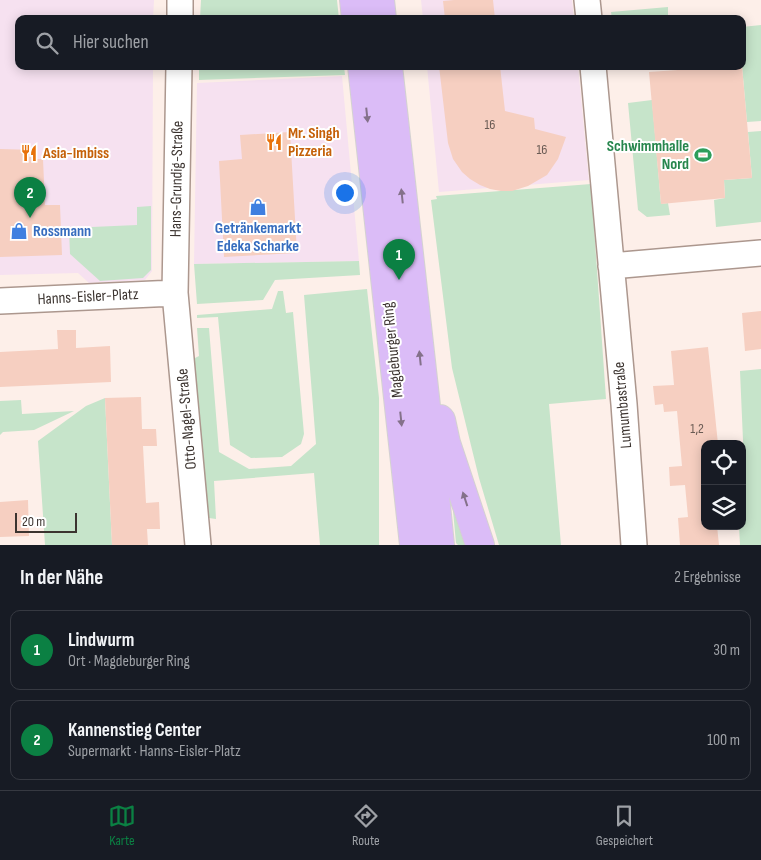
<!DOCTYPE html>
<html lang="de">
<head>
<meta charset="utf-8">
<style>
	body { margin:0; font-family:"Sofia Sans Condensed",sans-serif; background:#20242c; color:#f1f3f6 }
	.controls { position:absolute; right:15px; bottom:15px; display:grid; overflow:hidden; border-radius:10px; box-shadow:0 2px 12px #0003 }
	.controls button { width:45px; height:45px; display:grid; place-items:center; padding:0; border:0; border-bottom:1px solid #363941; background:#171b24; color:#f1f3f6; font:25px sans-serif }
	.scale { position:absolute; left:15px; bottom:12px; width:62px; box-sizing:border-box; padding-left:5px; border:2px solid #3c3430; border-top:0; font-size:14px; line-height:18px; white-space:nowrap; color:#3c3430; -webkit-text-stroke:4px #fff; paint-order:stroke }
	.you { position:absolute; left:344px; top:192px; width:18px; height:18px; margin:-12px; border:4px solid #fff; border-radius:50%; background:#1a73e8; box-shadow:0 0 0 8px #1a73e833 }
	.badge { display:grid; place-items:center; width:32px; height:32px; border-radius:50%; background:#0b8043; color:#fff; font-size:16px; font-weight:700 }
	.pin { position:absolute; translate:-50% -41px; filter:drop-shadow(0 1px 2px #0008) }
	.pin::after { content:''; position:absolute; top:26px; width:18px; height:15px; background:inherit; clip-path:polygon(0 0,100% 0,50% 100%) }
	.list { margin:0; padding:0; list-style:none }
	h2 { display:flex; justify-content:space-between; align-items:center; height:65px; margin:0; padding:0 20px; font-size:21px }
	h2 small { font-size:16px; font-weight:400; color:#9ea1a6 }
	.list li { display:grid; grid-template-columns:32px 1fr auto; gap:15px; align-items:center; box-sizing:border-box; height:80px; margin:0 10px 10px; padding:0 10px; border:1px solid #363941; border-radius:10px }
	.list b { display:block; font-size:19px; white-space:nowrap }
	.list p { margin:0; font-size:16px; white-space:nowrap; color:#9ea1a6 }
	.list em { font-size:16px; font-style:normal; color:#9ea1a6 }
	.icon { flex:none; width:28px; height:28px; fill:none; stroke:currentColor; stroke-width:2; stroke-linecap:round; stroke-linejoin:round }
	.map { position:relative; flex:none; width:761px; height:545px; overflow:hidden }
	.search { position:absolute; background:#171b24; box-shadow:0 2px 12px #0003; left:15px; right:15px; top:15px; height:55px; display:flex; align-items:center; gap:12px; box-sizing:border-box; padding:0 18px; border-radius:10px; color:#9ea1a6; font-size:19px }
	.sheet { height:245px; background:#171b24 }
	nav { display:flex; justify-content:space-around; align-items:center; box-sizing:border-box; height:70px; border-top:1px solid #363941; background:#171b24; font-size:14px; color:#9ea1a6 }
	nav a { display:grid; justify-items:center; gap:2px }
	nav .on { color:#0b8043 }
	.map>svg:first-child { display:block }
</style>
</head>
<body>
<div class="map">
<svg width="761" height="545" viewBox="0 0 761 545">
	<rect width="100%" height="100%" fill="#fdefe9"/>
	<path fill="#f6e1f0" d="M0 0H154L153 19H19V66H153L152 271 145 280 89 283 78 273 0 275Z
		M421 0H572L574 19H423Z
		M427 66H578L589 180 439 192Z
		M342 76 359 261 194 264 197 83Z"/>
	<path fill="#c6e4ca" d="M201 0H337L339 19H200Z
		M668 7V19H612L611 12Z
		M761 25V121L747 122 742 66V27Z
		M199 66H344L345 75 199 80Z
		M652 100 661 204 668 203 670 215 647 217 638 210 628 103Z
		M761 131V222L716 227 714 200 725 198 724 180 752 178 748 132Z
		M591 184 606 399 549 404 561 545H499L479 478 452 368 431 200 437 199 436 196Z
		M151 206V270L143 278 100 281 70 254 69 228 137 225V207Z
		M359 261 360 275 275 280 263 300 197 304 194 264Z
		M367 289 379 398V545H320L314 473 214 481 216 519 209 518 191 360 199 356 197 328H209L219 452 249 469 291 466 316 444 304 295Z
		M278 291H283L286 313 293 312 304 434 301 444 282 457 251 458 230 445 218 317 197 318V315L272 309Z
		M761 369V545H740L739 526H742V507L745 487 740 371Z
		M105 398 112 545H45L38 441 86 406Z
		M21 400 22 414 74 411 34 430 3 432 0 435V401Z
		M452 500 465 545H458L456 543Z"/>
	<path fill="#f6cfc1" d="M454 0H493L495 19H445L443 1Z
		M439 66H500L505 111 534 118 535 129 566 137 558 159 547 175 528 186 512 191H501L490 189 480 185 470 179 462 172 453 159 448 143Z
		M691 66H742L752 178 724 180 725 198 661 204 649 72 692 69Z
		M290 132 297 253 224 257 219 161 242 159 240 135Z
		M0 149 37 150V159H43L45 205H60L62 255 0 257Z
		M761 311V349L745 351 742 313Z
		M57 330H76V348L110 346 111 382 0 387V352L58 349Z
		M708 347 718 444H705V526H717L719 545H680L678 518 688 517 685 485 670 486 669 467 682 466 677 411 664 412 663 404 655 405 653 386 674 385 671 351Z
		M141 397 142 429H156L157 446H143L146 503 159 502 160 529H147L148 545H112L105 398Z
		M28 500 29 536 0 537V502Z"/>
	<g fill="none" stroke-linecap="round" stroke-linejoin="round">
		<g stroke="#ac978e" stroke-width="28">
			<path id="minor" d="M587 0 589 19
				M180 19V0
				M179 66 175 293 198 545
				M593 66 624 404 634 545
				M611 266 761 253
				M0 301 175 293"/>
		</g>
		<g stroke="#d4d2d1" stroke-width="30">
			<path id="highway" d="M354 0 356 19
				M380 0 382 19
				M362 66 414 545
				M388 66 426 406 440 545
				M440 419 441 420 446 443 480 545"/>
		</g>
		<use href="#minor" stroke="#fff" stroke-width="25"/>
		<use href="#highway" stroke="#dbbcf7" stroke-width="28"/>
	</g>
	<defs><path id="oneway-solid" d="M-6-.8H1V-3.2L6.5 0L1 3.2V.8H-6Z" transform="scale(1.25)"/></defs>
	<g fill="#84718a">
		<use href="#oneway-solid" transform="translate(367 115) rotate(84)"/>
		<use href="#oneway-solid" transform="translate(402 196) rotate(-96)"/>
		<use href="#oneway-solid" transform="translate(420 358) rotate(-96)"/>
		<use href="#oneway-solid" transform="translate(401 419) rotate(84)"/>
		<use href="#oneway-solid" transform="translate(465 499) rotate(-108)"/>
	</g>
	<defs>
		<g id="restaurant-bare" transform="scale(1.35)"><path d="M-5-6h1v4h1v-4h1v4h1v-4h1v5L-1.5 .5V6h-2V.5L-5-1ZM5-6V6H3V1.5H1.5Q1.5-4 5-6Z" fill="#e8710a" stroke="#fff" stroke-width="2.5" paint-order="stroke"/></g>
		<g id="stadium-bare" transform="scale(1.35)"><path d="M0-5a6.5 5 0 1 0 0 10a6.5 5 0 1 0 0-10ZM-3.5-1.8h7v3.6h-7Z" fill="#2e9e5b" stroke="#fff" stroke-width="2.5" paint-order="stroke"/></g>
		<g id="shop-bare" transform="scale(1.35)"><path d="M-5-2.5h2.3a2.7 3.5 0 0 1 5.4 0H5L5.5 6h-11ZM-1.5-2.5h3a1.5 2.3 0 0 0-3 0Z" fill="#3f7fe0" stroke="#fff" stroke-width="2.5" paint-order="stroke"/></g>
	</defs>
	<g fill-rule="evenodd">
		<use href="#restaurant-bare" x="274" y="142"/>
		<use href="#restaurant-bare" x="29" y="153"/>
		<use href="#stadium-bare" x="703" y="155"/>
		<use href="#shop-bare" x="258" y="207"/>
		<use href="#shop-bare" x="19" y="231"/>
	</g>
	<g text-anchor="middle" dominant-baseline="central" stroke-width="4" stroke-linejoin="round" paint-order="stroke">
		<g font-size="14" fill="#6a5b54">
			<text x="490" y="124">16</text>
			<text x="542" y="149">16</text>
			<text x="697" y="428">1,2</text>
		</g>
		<g font-size="16" font-weight="bold" fill="#c56008" stroke="#fff" text-anchor="start">
			<text x="288" y="133">Mr. Singh<tspan x="288" dy="18">Pizzeria</tspan></text>
			<text x="43" y="153">Asia-Imbiss</text>
		</g>
		<g font-size="16" font-weight="bold" fill="#27864d" stroke="#fff" text-anchor="end">
			<text x="689" y="146">Schwimmhalle<tspan x="689" dy="18">Nord</tspan></text>
		</g>
		<g font-size="16" fill="#3c3430" stroke="#fff">
			<text transform="translate(177 179) rotate(-89)">Hans-Grundig-Straße</text>
			<text transform="translate(88 297) rotate(-3)">Hanns-Eisler-Platz</text>
			<text transform="translate(393 350) rotate(-96)">Magdeburger Ring</text>
			<text transform="translate(623 405) rotate(-95)">Lumumbastraße</text>
			<text transform="translate(187 419) rotate(-95)">Otto-Nagel-Straße</text>
		</g>
		<g font-size="16" font-weight="bold" fill="#366cbe" stroke="#fff">
			<text x="258" y="228">Getränkemarkt<tspan x="258" dy="18">Edeka Scharke</tspan></text>
			<text x="33" y="231" text-anchor="start">Rossmann</text>
		</g>
	</g>
</svg>
<div class="controls">
<button><svg class="icon" aria-label="locate" viewBox="0 0 24 24"><circle cx="12" cy="12" r="6"/><path d="M12 2v4M12 18v4M2 12h4M18 12h4"/></svg></button>
<button><svg class="icon" aria-label="layers" viewBox="0 0 24 24"><path d="M12 4l9 5-9 5-9-5zM3 14l9 5 9-5"/></svg></button>
</div>
<div class="scale">20 m</div>
<div class="you"></div>
<div class="pin badge" style="left:399px;top:280px">1</div>
<div class="pin badge" style="left:30px;top:218px">2</div>
<div class="search"><svg class="icon" aria-label="search" viewBox="0 0 24 24"><circle cx="10" cy="10" r="6"/><path d="M15 15l6 6"/></svg>Hier suchen</div>
</div>
<section class="sheet">
<h2>In der Nähe<small>2 Ergebnisse</small></h2>
<ul class="list">
<li><span class="badge">1</span><div><b>Lindwurm</b><p>Ort · Magdeburger Ring</p></div><em>30 m</em></li>
<li><span class="badge">2</span><div><b>Kannenstieg Center</b><p>Supermarkt · Hanns-Eisler-Platz</p></div><em>100 m</em></li>
</ul>
</section>
<nav>
<a class="on"><svg class="icon" aria-label="map" viewBox="0 0 24 24"><path d="M3 6l6-2 6 2 6-2v14l-6 2-6-2-6 2zM9 4v14M15 6v14"/></svg>Karte</a>
<a><svg class="icon" aria-label="directions" viewBox="0 0 24 24"><path d="M12 3l9 9-9 9-9-9zM9 14v-3h6M13 9l2 2-2 2"/></svg>Route</a>
<a><svg class="icon" aria-label="saved" viewBox="0 0 24 24"><path d="M7 4h10v16l-5-4-5 4z"/></svg>Gespeichert</a>
</nav>
</body>
</html>
